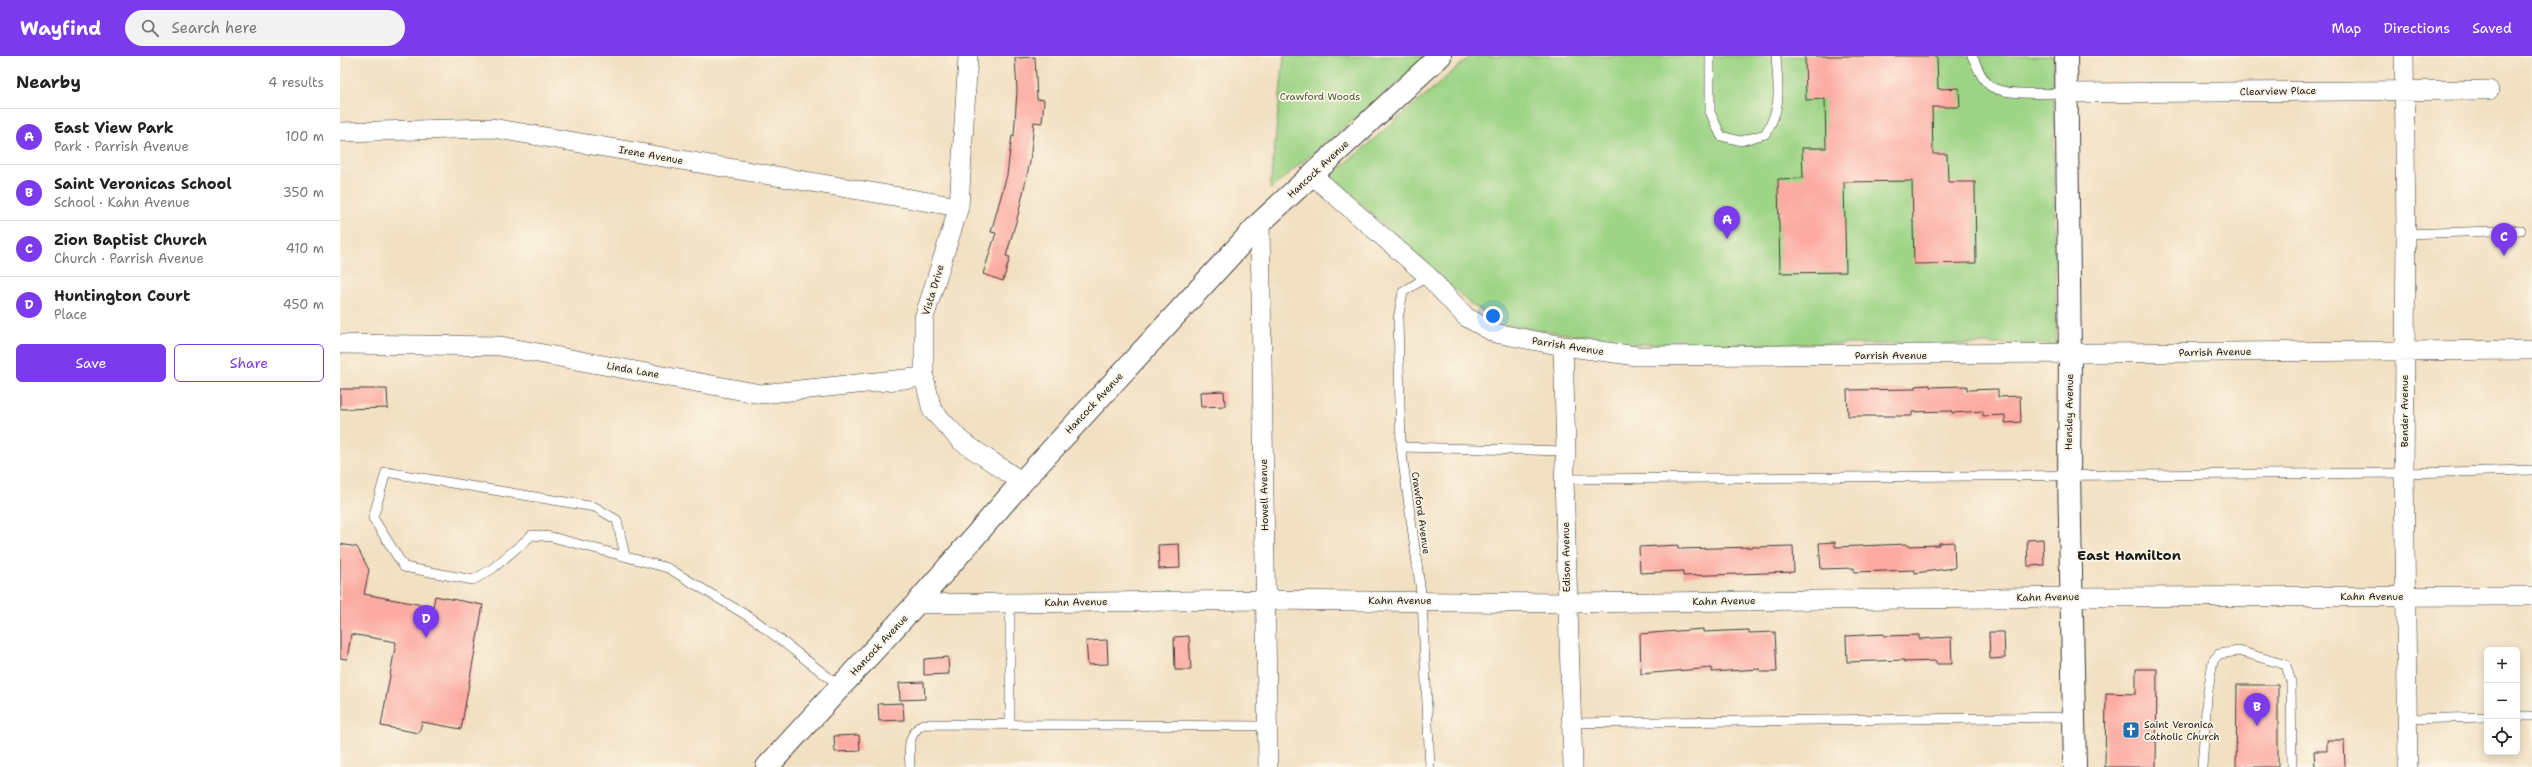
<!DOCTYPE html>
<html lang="en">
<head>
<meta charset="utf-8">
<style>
	body { margin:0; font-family:"Shantell Sans",sans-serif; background:#f2f2f2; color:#222 }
	.controls { position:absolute; right:12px; bottom:12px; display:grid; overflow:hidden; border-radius:6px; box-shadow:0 2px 10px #0003 }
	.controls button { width:36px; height:36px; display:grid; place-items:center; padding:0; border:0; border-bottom:1px solid #e0e0e0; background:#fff; color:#222; font:20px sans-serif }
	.you { position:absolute; left:1153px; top:260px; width:14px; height:14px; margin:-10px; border:3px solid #fff; border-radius:50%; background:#1a73e8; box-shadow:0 0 0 6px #1a73e833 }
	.badge { display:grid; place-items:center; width:26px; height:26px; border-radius:50%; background:#7c3aed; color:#fff; font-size:13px; font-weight:700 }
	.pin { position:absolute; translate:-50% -33px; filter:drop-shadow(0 1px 2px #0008) }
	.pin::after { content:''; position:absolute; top:21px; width:14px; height:12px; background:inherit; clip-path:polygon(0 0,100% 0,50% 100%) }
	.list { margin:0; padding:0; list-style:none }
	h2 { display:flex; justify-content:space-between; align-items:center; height:52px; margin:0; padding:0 16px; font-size:17px }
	h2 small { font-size:13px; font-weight:400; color:#767676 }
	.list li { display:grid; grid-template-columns:26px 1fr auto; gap:12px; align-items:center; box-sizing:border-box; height:56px; padding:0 16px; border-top:1px solid #e0e0e0 }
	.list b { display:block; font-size:15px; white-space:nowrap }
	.list p { margin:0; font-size:13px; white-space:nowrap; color:#767676 }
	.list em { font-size:13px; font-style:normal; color:#767676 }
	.actions { display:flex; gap:8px; padding:12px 16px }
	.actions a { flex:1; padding:9px 0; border:1px solid #7c3aed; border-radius:6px; text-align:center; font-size:14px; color:#7c3aed }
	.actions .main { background:#7c3aed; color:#fff }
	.icon { flex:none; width:22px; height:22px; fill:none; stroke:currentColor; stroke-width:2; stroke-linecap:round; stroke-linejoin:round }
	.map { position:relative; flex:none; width:2192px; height:711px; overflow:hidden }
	header { display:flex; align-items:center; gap:24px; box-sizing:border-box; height:56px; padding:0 20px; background:#7c3aed; color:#fff }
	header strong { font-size:19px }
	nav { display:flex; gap:22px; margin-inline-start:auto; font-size:14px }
	.search { width:280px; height:36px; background:#f2f2f2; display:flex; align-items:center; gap:10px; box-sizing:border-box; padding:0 14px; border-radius:22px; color:#767676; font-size:15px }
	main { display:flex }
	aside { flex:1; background:#fff }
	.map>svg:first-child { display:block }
</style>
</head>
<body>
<header>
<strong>Wayfind</strong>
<div class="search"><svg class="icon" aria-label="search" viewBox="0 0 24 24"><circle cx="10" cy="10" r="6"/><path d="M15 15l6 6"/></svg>Search here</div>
<nav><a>Map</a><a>Directions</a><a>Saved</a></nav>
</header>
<main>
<aside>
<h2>Nearby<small>4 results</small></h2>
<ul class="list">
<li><span class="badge">A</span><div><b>East View Park</b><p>Park · Parrish Avenue</p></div><em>100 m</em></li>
<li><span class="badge">B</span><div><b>Saint Veronicas School</b><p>School · Kahn Avenue</p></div><em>350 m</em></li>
<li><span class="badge">C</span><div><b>Zion Baptist Church</b><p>Church · Parrish Avenue</p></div><em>410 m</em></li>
<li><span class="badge">D</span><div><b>Huntington Court</b><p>Place</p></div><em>450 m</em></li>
</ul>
<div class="actions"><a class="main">Save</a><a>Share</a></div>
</aside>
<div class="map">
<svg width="2192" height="711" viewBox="0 0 2192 711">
	<rect width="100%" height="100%" fill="#fcf5e5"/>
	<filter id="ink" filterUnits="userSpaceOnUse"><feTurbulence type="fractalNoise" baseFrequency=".025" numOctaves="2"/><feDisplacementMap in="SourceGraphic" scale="8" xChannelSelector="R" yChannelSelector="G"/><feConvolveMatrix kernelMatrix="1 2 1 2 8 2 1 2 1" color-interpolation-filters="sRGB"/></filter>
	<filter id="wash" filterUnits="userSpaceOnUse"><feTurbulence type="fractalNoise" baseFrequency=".012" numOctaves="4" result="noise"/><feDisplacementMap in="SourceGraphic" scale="16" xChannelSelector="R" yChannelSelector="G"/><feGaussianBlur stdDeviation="0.9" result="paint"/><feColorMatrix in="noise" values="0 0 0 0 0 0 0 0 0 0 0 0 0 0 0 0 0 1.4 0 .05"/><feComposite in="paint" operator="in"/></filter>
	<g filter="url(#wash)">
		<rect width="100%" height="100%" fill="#f2e0c2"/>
		<path fill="#9ed486" stroke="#5d7851" d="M944 0H1090L930 133Z
			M1131 0H1713L1716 288H1296L1165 269 1129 247 991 120Z"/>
		<g id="blocks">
			<path fill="#fcaba3" d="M1465 0H1597L1598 33 1619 32 1620 51H1592L1593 98H1607L1608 126H1635L1636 207 1574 208 1572 125 1504 126 1506 216 1440 217 1438 123 1463 122 1462 92H1486L1485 43 1466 44Z
				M695 1 697 43 704 44 702 67 694 66 690 106 678 159 666 200 670 201 663 225 643 218 656 177 651 176 667 119 672 79 674 80 677 35 675 2Z
				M1590 329V331L1627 330V334L1658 333V341L1680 340 1681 366 1665 367V359L1643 360V355L1612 357V355L1572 356V360H1508L1507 334 1575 333V330Z
				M0 333H47L48 352 0 353Z
				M884 335 885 350 861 351 860 336Z
				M1703 483 1704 509 1688 510 1687 484Z
				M1495 486V491L1567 488V490L1599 489V487L1614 486 1615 512 1575 517V514L1514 516V512L1481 513 1479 487Z
				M0 488 17 491 29 514 24 538 93 551 95 540 143 549 121 673 82 666 79 677 41 670 56 586 11 578 7 603 0 602Z
				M839 488 840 512 819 513 818 489Z
				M1338 489V493L1453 490 1454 516 1343 520V515L1300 517 1299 491Z
				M1363 573V576L1409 574V577L1435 576 1437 616H1420V613L1372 616V612L1301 618 1300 578Z
				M1649 576H1664L1665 602 1650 603Z
				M1544 578V580L1579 579V583L1611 581 1612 608H1596V605L1564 606V604L1507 606 1506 580Z
				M849 580 851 614H835L834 581Z
				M767 584 768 608 748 609 746 585Z
				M608 601 609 618 584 619V603Z
				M1796 613H1817L1816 711H1765L1766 637 1796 638Z
				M584 626 585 643 560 644 559 627Z
				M1897 629H1938V711H1896Z
				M563 647 564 664 539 665 538 648Z
				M519 679 520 695 495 696 494 680Z
				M1987 684H2004L2005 711H1975L1974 695H1987Z"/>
		</g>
	</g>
	<g filter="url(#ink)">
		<use href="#blocks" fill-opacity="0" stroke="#3c3935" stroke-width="1"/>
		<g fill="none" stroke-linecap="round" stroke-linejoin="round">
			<g stroke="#3c3935" stroke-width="10">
				<path id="service" d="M1370 0V56L1381 80 1401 85 1425 78C1443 50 1438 32 1436 0
					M1632 0C1637 10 1642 25 1652 31 1667 40 1708 37 1726 37
					M2066 178 2181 174
					M1088 220 1063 236 1058 263 1061 391 1082 544 1090 711
					M1061 391 1226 395
					M1224 423 2064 417 2192 414
					M285 500 277 464 255 451 46 416 33 462 64 511 133 524 152 513 192 479 212 481 328 512 416 565 501 631
					M2177 660H2192
					M2067 663 2147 661
					M1232 667 1735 661
					M670 668V547
					M570 711C569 693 567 678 583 668L927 670
					M1862 711 1867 641 1873 605 1879 598 1899 595 1946 609 1951 626 1952 711"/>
			</g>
			<g stroke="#3c3935" stroke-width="20">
				<path id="minor" d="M628 0 619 151 584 262V321L592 354 621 385 682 426
					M2064 0 2066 178 2064 417 2068 711
					M1727 37 2149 34
					M0 76 152 72 619 151
					M972 119 1088 220 1126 261 1155 277 1223 290 1297 300 2192 294
					M920 167 928 711
					M0 288 160 290 421 338 584 321
					M1223 290 1226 395 1224 423 1233 711
					M576 548 926 544 1227 547 1733 541 2192 540"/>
			</g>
			<g stroke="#3c3935" stroke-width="24">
				<path id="tertiary" d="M1726 0 1730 298 1729 418 1735 711
					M427 711 576 548 682 426 920 167 1100 0"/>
			</g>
			<use href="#service" stroke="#fff" stroke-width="9"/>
			<use href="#minor" stroke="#fff" stroke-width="19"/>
			<use href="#tertiary" stroke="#fff" stroke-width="22"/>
		</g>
	</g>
	<defs>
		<g id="church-square" transform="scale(0.9)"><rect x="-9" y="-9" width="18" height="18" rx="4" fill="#1f6fb2" stroke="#fcf5e5"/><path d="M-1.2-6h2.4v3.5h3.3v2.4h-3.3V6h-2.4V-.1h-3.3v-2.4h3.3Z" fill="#fff"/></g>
	</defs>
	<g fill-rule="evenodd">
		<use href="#church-square" x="1791" y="674"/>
	</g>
	<g text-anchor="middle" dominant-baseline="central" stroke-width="3.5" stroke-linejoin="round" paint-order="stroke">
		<g font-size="10" fill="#1c1c1c" stroke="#fcf5e5">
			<text transform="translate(1938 35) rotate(-1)">Clearview Place</text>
			<text transform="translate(311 99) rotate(10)">Irene Avenue</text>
			<text transform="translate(978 113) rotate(-43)">Hancock Avenue</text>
			<text transform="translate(593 234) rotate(-73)">Vista Drive</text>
			<text transform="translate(1228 290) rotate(9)">Parrish Avenue</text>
			<text transform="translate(1875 296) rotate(-1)">Parrish Avenue</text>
			<text x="1551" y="299">Parrish Avenue</text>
			<text transform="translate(293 314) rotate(10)">Linda Lane</text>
			<text transform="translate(754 347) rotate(-47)">Hancock Avenue</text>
			<text transform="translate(2064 355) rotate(-90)">Bender Avenue</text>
			<text transform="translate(1729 356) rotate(-89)">Hensley Avenue</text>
			<text transform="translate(924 439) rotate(-91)">Howell Avenue</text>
			<text transform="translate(1081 457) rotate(82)">Crawford Avenue</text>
			<text transform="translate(1226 501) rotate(-91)">Edison Avenue</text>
			<text x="2032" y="540">Kahn Avenue</text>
			<text transform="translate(1708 541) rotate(-1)">Kahn Avenue</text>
			<text x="1060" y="544">Kahn Avenue</text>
			<text transform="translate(1384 545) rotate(-1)">Kahn Avenue</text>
			<text transform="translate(736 546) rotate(-1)">Kahn Avenue</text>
			<text transform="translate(539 589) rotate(-47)">Hancock Avenue</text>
		</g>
		<g font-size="10" fill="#4a5c41" stroke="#fcf5e5">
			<text x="980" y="40">Crawford Woods</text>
		</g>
		<g font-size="10" fill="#1c1c1c" stroke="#fcf5e5" text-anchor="start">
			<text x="1804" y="668">Saint Veronica<tspan x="1804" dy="12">Catholic Church</tspan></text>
		</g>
		<g font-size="14" font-weight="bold" fill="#1c1c1c" stroke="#fcf5e5">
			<text x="1789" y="499">East Hamilton</text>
		</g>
	</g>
</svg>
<div class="controls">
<button>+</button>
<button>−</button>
<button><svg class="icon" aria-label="locate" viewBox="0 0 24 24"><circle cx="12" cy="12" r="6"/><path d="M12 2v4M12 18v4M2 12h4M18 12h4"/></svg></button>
</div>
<div class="you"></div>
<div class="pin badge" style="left:1387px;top:183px">A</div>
<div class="pin badge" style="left:1917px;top:670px">B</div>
<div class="pin badge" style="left:2164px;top:200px">C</div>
<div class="pin badge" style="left:86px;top:582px">D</div>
</div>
</main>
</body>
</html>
